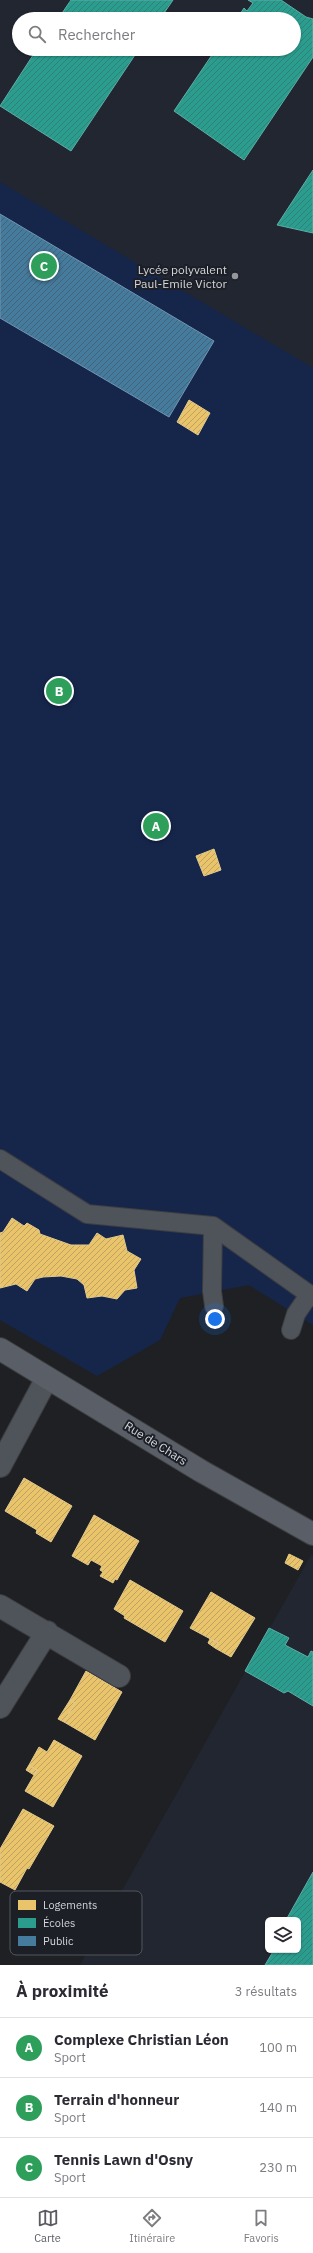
<!DOCTYPE html>
<html lang="fr">
<head>
<meta charset="utf-8">
<style>
	body { margin:0; font-family:"IBM Plex Sans",sans-serif; background:#f7f7f7; color:#2b2b33 }
	.controls { position:absolute; right:12px; bottom:12px; display:grid; overflow:hidden; border-radius:6px; box-shadow:0 1px 3px #0004 }
	.controls button { width:36px; height:36px; display:grid; place-items:center; padding:0; border:0; border-bottom:1px solid #e1e1e2; background:#fff; color:#2b2b33; font:20px sans-serif }
	.you { position:absolute; left:215px; top:1319px; width:14px; height:14px; margin:-10px; border:3px solid #fff; border-radius:50%; background:#1a73e8; box-shadow:0 0 0 6px #1a73e833 }
	.badge { display:grid; place-items:center; width:26px; height:26px; border-radius:50%; background:#5a5b62; color:#fff; font-size:13px; font-weight:700 }
	.pin { position:absolute; translate:-50% -50%; border:2px solid #fff; box-shadow:0 1px 4px #0006 }
	.list { margin:0; padding:0; list-style:none }
	h2 { display:flex; justify-content:space-between; align-items:center; height:52px; margin:0; padding:0 16px; font-size:17px }
	h2 small { font-size:13px; font-weight:400; color:#7c7c81 }
	.list li { display:grid; grid-template-columns:26px 1fr auto; gap:12px; align-items:center; box-sizing:border-box; height:60px; padding:0 16px; border-top:1px solid #e1e1e2 }
	.list b { display:block; font-size:15px; white-space:nowrap }
	.list p { margin:0; font-size:13px; white-space:nowrap; color:#7c7c81 }
	.list em { font-size:13px; font-style:normal; color:#7c7c81 }
	.icon { flex:none; width:22px; height:22px; fill:none; stroke:currentColor; stroke-width:2; stroke-linecap:round; stroke-linejoin:round }
	.map { position:relative; flex:none; width:313px; height:1965px; overflow:hidden }
	.search { position:absolute; background:#fff; box-shadow:0 1px 3px #0004; left:12px; right:12px; top:12px; height:44px; display:flex; align-items:center; gap:10px; box-sizing:border-box; padding:0 14px; border-radius:22px; color:#7c7c81; font-size:15px }
	.sheet { height:232px; background:#fff }
	nav { display:flex; justify-content:space-around; align-items:center; box-sizing:border-box; height:56px; border-top:1px solid #e1e1e2; background:#fff; font-size:11px; color:#7c7c81 }
	nav a { display:grid; justify-items:center; gap:2px }
	nav .on { color:#5a5b62 }
	.map>svg:first-child { display:block }
</style>
</head>
<body>
<div class="map">
<svg width="313" height="1965" viewBox="0 0 313 1965">
	<defs>
		<pattern id="homes-hatch" width="6" height="6" patternUnits="userSpaceOnUse"><rect width="6" height="6" fill="#e9c46a"/><path d="M-1 1l2-2M0 6l6-6M5 7l2-2" fill="none" stroke="#bea360"/></pattern>
		<pattern id="schools-hatch" width="6" height="6" patternUnits="userSpaceOnUse"><rect width="6" height="6" fill="#2a9d8f"/><path d="M-1 1l2-2M0 6l6-6M5 7l2-2" fill="none" stroke="#308178"/></pattern>
		<pattern id="public-hatch" width="6" height="6" patternUnits="userSpaceOnUse"><rect width="6" height="6" fill="#457b9d"/><path d="M-1 1l2-2M0 6l6-6M5 7l2-2" fill="none" stroke="#436379"/></pattern>
	</defs>
	<rect width="100%" height="100%" fill="#1e2024"/>
	<path fill="#212631" fill-rule="evenodd" d="M0 0H313V369L0 183ZM19 19H294V49H19Z
		M311 1555 313 1556V1965H80ZM268 1920H298V1950H268Z"/>
	<path fill="#16264b" d="M0 182 313 368V1325L249 1285 180 1298 160 1340 97 1376 0 1320Z"/>
	<path fill="url(#homes-hatch)" stroke="#e2c98c" d="M189 400 210 413 198 435 177 422Z
		M214 849 221 870 204 876 196 856Z
		M12 1218 24 1226 27 1223 39 1230 40 1234 71 1245H89L97 1233 106 1239 123 1235 127 1251 141 1259 134 1270 137 1288 125 1290 117 1299 102 1296 87 1298 84 1285 77 1279 61 1276 43 1277 35 1279 27 1291 16 1284 0 1288V1233L3 1232Z
		M24 1478 72 1506 51 1542 36 1533 37 1530 5 1511Z
		M94 1515 139 1541 117 1580 115 1579 113 1583 100 1576 103 1572 100 1570 102 1566 91 1560 88 1565 72 1556Z
		M289 1554 303 1561 298 1570 285 1563Z
		M130 1580 183 1611 165 1642 124 1618 125 1616 114 1609Z
		M211 1592 255 1618 231 1657 215 1648 218 1643 190 1628Z
		M210 1639 218 1643 215 1648 208 1643Z
		M86 1671 122 1692 95 1740 64 1722 75 1703 70 1700Z
		M70 1700 75 1703 64 1722 58 1719Z
		M54 1740 82 1756 53 1807 25 1791 37 1770 29 1765 39 1747 47 1752Z
		M29 1765 37 1770 34 1775 26 1770Z
		M23 1809 54 1826 29 1869 27 1868 15 1890 0 1882V1849Z"/>
	<path fill="url(#schools-hatch)" stroke="#5daea6" d="M71 0H173L160 19H58Z
		M248 0H281L306 17 313 19V57L244 160 174 111 216 49H294V19H237L244 8 247 11 253 3Z
		M37 49H139L71 151 0 106Z
		M313 170V233L277 225Z
		M269 1628 289 1638 285 1645 308 1657 311 1651 313 1652V1706L288 1691 284 1693 245 1671Z
		M313 1872V1965H265L274 1950H298V1920H286Z"/>
	<path fill="url(#public-hatch)" stroke="#7096b0" d="M0 214 214 341 169 417 0 318Z"/>
	<g fill="none" stroke-linecap="round" stroke-linejoin="round">
		<g stroke="#3c3d40" stroke-width="20">
			<path id="lane" d="M0 1159 87 1214 213 1226 313 1297
				M213 1226 212 1291 214 1306
				M291 1330 296 1314 309 1295"/>
		</g>
		<g stroke="#3c3d40" stroke-width="24">
			<path id="street" d="M0 1466 47 1378
				M0 1606 119 1676
				M0 1707 47 1632"/>
		</g>
		<g stroke="#3c3d40" stroke-width="24">
			<path id="secondary" d="M0 1349 201 1471 313 1534"/>
		</g>
		<use href="#lane" stroke="#4f535a" stroke-width="18"/>
		<use href="#street" stroke="#4f535a" stroke-width="22"/>
		<use href="#secondary" stroke="#5a5f67" stroke-width="22"/>
	</g>
	<circle fill="#94969b" stroke="#1c1f26" stroke-width="1.5" cx="235" cy="276" r="4"/>
	<g text-anchor="middle" dominant-baseline="central" stroke-width="4" stroke-linejoin="round" paint-order="stroke">
		<g font-size="12" fill="#d3d6db" stroke="#1c1f26" text-anchor="end">
			<text x="227" y="269">Lycée polyvalent<tspan x="227" dy="14">Paul-Emile Victor</tspan></text>
		</g>
		<g font-size="12" fill="#d3d6db" stroke="#1c1f26">
			<text transform="translate(156 1443) rotate(32)">Rue de Chars</text>
		</g>
	</g>
	<rect x="10" y="1891" width="132" height="64" rx="6" fill="#1c1f26" stroke="#53565c" stroke-width="1"/>
	<rect x="18" y="1900" width="18" height="10" fill="#e9c46a"/>
	<rect x="18" y="1918" width="18" height="10" fill="#2a9d8f"/>
	<rect x="18" y="1936" width="18" height="10" fill="#457b9d"/>
	<g font-size="11" fill="#d3d6db">
		<text x="43" y="1909">Logements</text>
		<text x="43" y="1927">Écoles</text>
		<text x="43" y="1945">Public</text>
	</g>
</svg>
<div class="controls">
<button><svg class="icon" aria-label="layers" viewBox="0 0 24 24"><path d="M12 4l9 5-9 5-9-5zM3 14l9 5 9-5"/></svg></button>
</div>
<div class="you"></div>
<div class="pin badge" style="left:156px;top:826px;background:#2e9e5b">A</div>
<div class="pin badge" style="left:59px;top:691px;background:#2e9e5b">B</div>
<div class="pin badge" style="left:44px;top:266px;background:#2e9e5b">C</div>
<div class="search"><svg class="icon" aria-label="search" viewBox="0 0 24 24"><circle cx="10" cy="10" r="6"/><path d="M15 15l6 6"/></svg>Rechercher</div>
</div>
<section class="sheet">
<h2>À proximité<small>3 résultats</small></h2>
<ul class="list">
<li><span class="badge" style="background:#2e9e5b">A</span><div><b>Complexe Christian Léon</b><p>Sport</p></div><em>100 m</em></li>
<li><span class="badge" style="background:#2e9e5b">B</span><div><b>Terrain d'honneur</b><p>Sport</p></div><em>140 m</em></li>
<li><span class="badge" style="background:#2e9e5b">C</span><div><b>Tennis Lawn d'Osny</b><p>Sport</p></div><em>230 m</em></li>
</ul>
</section>
<nav>
<a class="on"><svg class="icon" aria-label="map" viewBox="0 0 24 24"><path d="M3 6l6-2 6 2 6-2v14l-6 2-6-2-6 2zM9 4v14M15 6v14"/></svg>Carte</a>
<a><svg class="icon" aria-label="directions" viewBox="0 0 24 24"><path d="M12 3l9 9-9 9-9-9zM9 14v-3h6M13 9l2 2-2 2"/></svg>Itinéraire</a>
<a><svg class="icon" aria-label="saved" viewBox="0 0 24 24"><path d="M7 4h10v16l-5-4-5 4z"/></svg>Favoris</a>
</nav>
</body>
</html>
